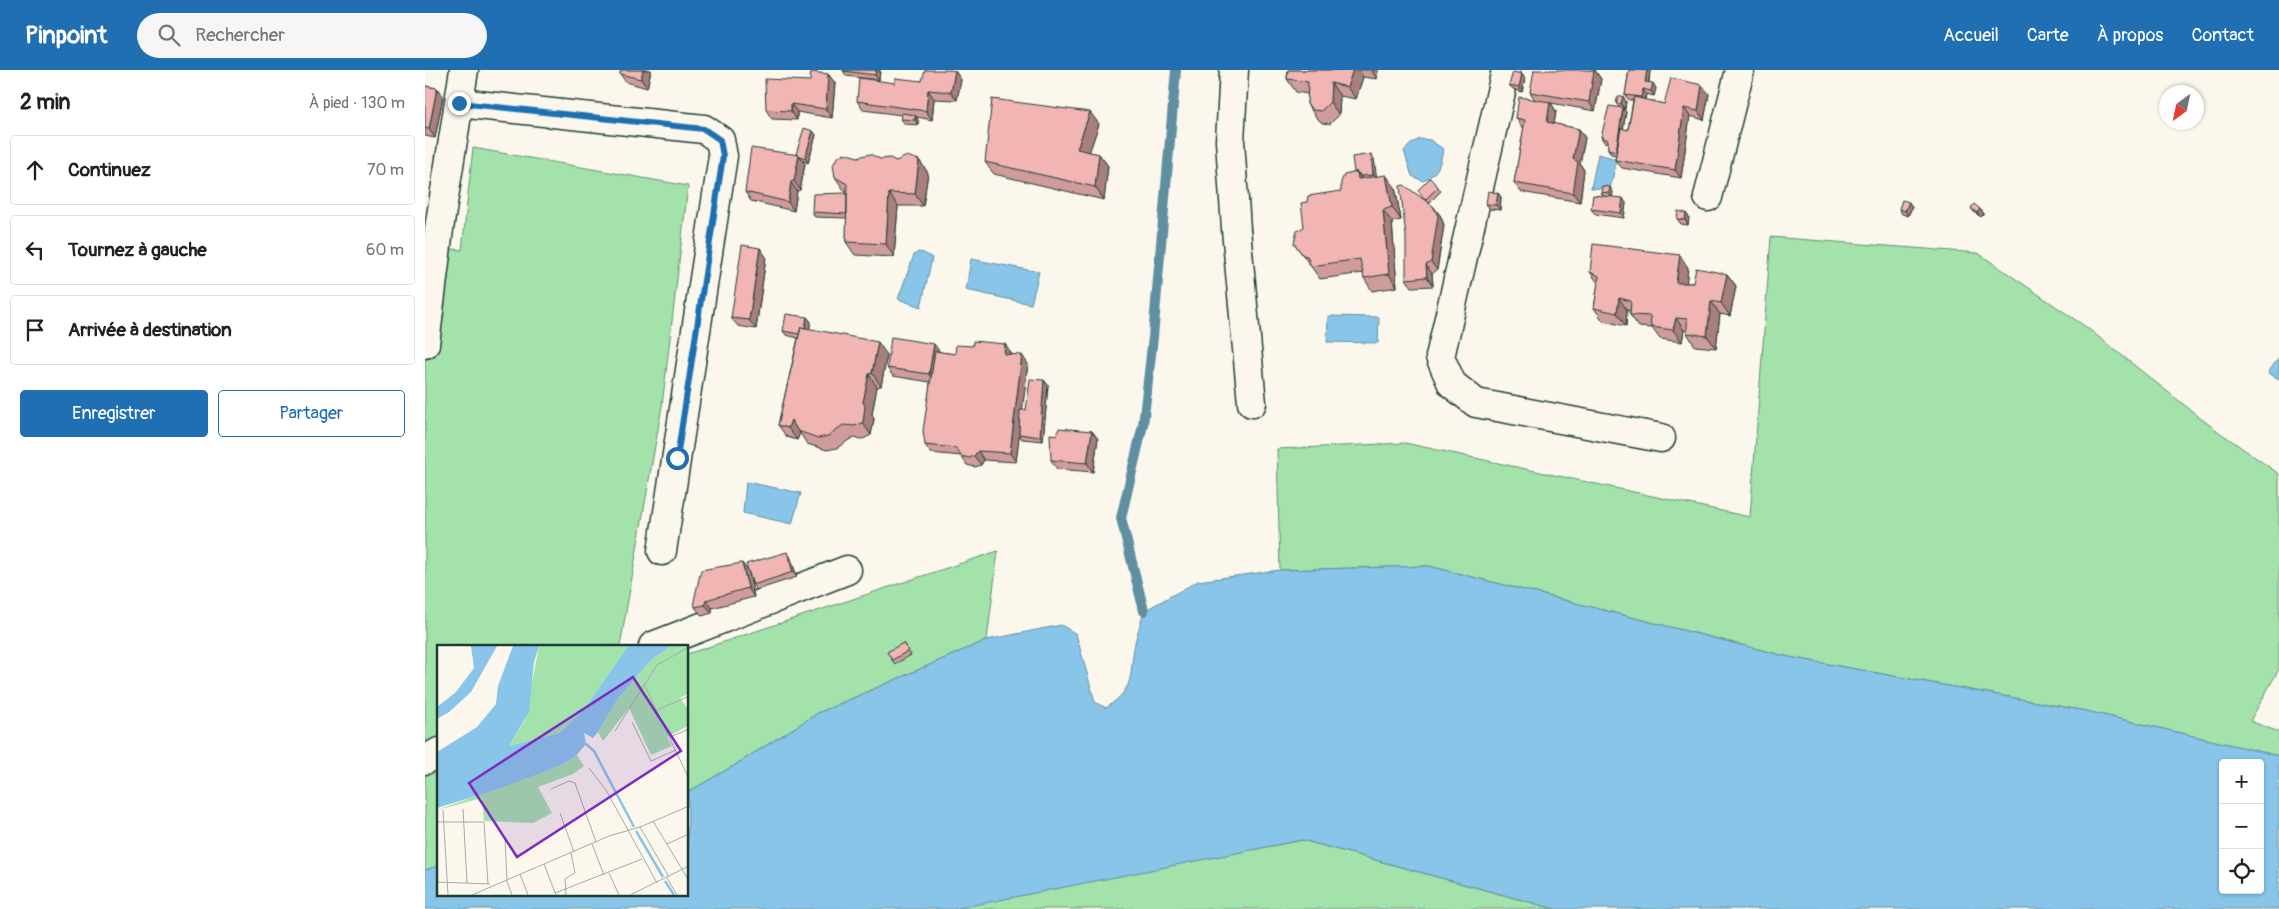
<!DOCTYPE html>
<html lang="fr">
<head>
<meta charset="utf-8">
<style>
	body { margin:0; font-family:Pangolin,sans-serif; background:#f6f6f6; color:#202124 }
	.controls { position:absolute; right:15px; bottom:15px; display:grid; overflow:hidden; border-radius:5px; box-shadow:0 1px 4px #0004 }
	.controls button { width:45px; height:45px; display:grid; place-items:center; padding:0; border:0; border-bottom:1px solid #e0e0e0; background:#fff; color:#202124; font:25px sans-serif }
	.compass { position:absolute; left:1734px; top:15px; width:45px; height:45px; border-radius:50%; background:#fff; box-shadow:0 1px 4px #0004; rotate:213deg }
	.stop { position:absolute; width:15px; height:15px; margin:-11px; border:4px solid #1f6fb2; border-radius:50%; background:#fff }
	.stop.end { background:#1f6fb2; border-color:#fff; box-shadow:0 1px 5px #0008 }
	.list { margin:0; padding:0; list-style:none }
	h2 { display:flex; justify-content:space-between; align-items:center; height:65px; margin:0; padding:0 20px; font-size:21px }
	h2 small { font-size:16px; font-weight:400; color:#757577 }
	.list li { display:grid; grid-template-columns:32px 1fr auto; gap:15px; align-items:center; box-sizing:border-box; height:70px; margin:0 10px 10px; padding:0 10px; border:1px solid #e0e0e0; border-radius:5px }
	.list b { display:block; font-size:19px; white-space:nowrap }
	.list em { font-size:16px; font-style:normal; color:#757577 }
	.actions { display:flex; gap:10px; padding:15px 20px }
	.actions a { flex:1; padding:11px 0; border:1px solid #1f6fb2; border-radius:5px; text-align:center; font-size:18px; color:#1f6fb2 }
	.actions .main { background:#1f6fb2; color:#fff }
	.icon { flex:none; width:28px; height:28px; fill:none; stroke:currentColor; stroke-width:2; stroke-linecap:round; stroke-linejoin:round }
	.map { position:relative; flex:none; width:1854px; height:839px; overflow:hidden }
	header { display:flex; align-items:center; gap:30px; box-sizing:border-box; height:70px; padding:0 25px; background:#1f6fb2; color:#fff }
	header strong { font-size:24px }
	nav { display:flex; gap:28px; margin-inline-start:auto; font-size:18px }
	.search { width:350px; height:45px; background:#f6f6f6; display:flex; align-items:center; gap:12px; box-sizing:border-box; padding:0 18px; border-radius:28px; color:#757577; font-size:19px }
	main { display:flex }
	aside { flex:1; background:#fff }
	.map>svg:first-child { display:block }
</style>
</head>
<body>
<header>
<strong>Pinpoint</strong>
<div class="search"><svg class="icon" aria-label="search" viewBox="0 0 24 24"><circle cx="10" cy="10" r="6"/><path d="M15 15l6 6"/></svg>Rechercher</div>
<nav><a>Accueil</a><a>Carte</a><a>À propos</a><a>Contact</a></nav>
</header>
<main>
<aside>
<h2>2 min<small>À pied · 130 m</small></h2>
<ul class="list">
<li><svg class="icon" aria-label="ahead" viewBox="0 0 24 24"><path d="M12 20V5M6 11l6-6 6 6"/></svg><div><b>Continuez</b></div><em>70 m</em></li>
<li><svg class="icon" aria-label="left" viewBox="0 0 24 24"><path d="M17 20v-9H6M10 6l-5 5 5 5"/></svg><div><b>Tournez à gauche</b></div><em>60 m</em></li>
<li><svg class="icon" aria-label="arrive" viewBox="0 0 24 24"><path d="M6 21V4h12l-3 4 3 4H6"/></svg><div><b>Arrivée à destination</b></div></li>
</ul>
<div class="actions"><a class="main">Enregistrer</a><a>Partager</a></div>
</aside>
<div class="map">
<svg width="1854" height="839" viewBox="0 0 1854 839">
	<rect width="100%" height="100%" fill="#fbf7ec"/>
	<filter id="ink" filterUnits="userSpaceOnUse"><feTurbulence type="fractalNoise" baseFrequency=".02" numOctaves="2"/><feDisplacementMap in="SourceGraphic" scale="10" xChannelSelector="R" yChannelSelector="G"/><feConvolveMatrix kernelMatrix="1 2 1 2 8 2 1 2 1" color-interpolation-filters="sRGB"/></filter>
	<g filter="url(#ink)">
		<path fill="#a3e2ab" stroke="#619070" d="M48 78 263 116 237 336 195 576H14V796L0 800V176L37 180Z
			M1346 167 1553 183 1661 257 1787 357 1854 404V599L1825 651 1854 662V686L1661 641 1364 587 1004 496 855 500 852 379 980 373 1325 447Z
			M573 481 562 570 393 643 310 695 263 722 262 584Z
			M877 770 1130 839H529L538 836Z"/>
		<path fill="#88c5e8" stroke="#5e8fa0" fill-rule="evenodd" d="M995 69 1005 70 1018 79C1015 96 1013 103 998 111L987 106 979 81 987 73Z
			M1173 84 1192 89 1185 119 1166 118Z
			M493 182 499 183 507 188 496 237 473 229 489 185Z
			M546 189 614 202 606 234 541 220Z
			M903 246 954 247 953 273 902 272Z
			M1854 287V309L1843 303Z
			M321 412 376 423 367 454 318 443Z
			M1004 496 1364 587 1661 641 1854 686V839H1130L877 770 529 839H0V800L14 796V825H262L263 722 310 695 393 643 562 570 636 555 651 564 670 632 681 638C710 617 704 610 709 578 711 566 716 553 719 541L773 511 855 500ZM1798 693H1835V820H1798Z"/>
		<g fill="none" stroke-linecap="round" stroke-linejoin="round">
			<path stroke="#5e8fa0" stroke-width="10" d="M719 541 696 448 718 355 728 267 751 0"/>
			<g stroke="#1f3d34" stroke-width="31">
				<path id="minor" d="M809 0 805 71 811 159 827 333
					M1081 0 1015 287 1027 314 1051 333 1236 368
					M34 33 279 59 295 70 298 86 237 481
					M1283 127 1315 0
					M0 274 14 159 39 0
					M228 576 422 500
					M0 690 14 682"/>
			</g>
			<use href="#minor" stroke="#fbf7ec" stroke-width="28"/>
		</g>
		<path fill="#cf9c9b" stroke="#1f3d34" d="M196 0H226L222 18 201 12 195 4Z
			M418 0H455L454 10 421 6Z
			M863 0H953L952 9 938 7 931 29 915 26 914 45 905 54 897 53 891 47 882 34 883 24 871 22 862 9Z
			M1204 0H1225V1L1224 12 1231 18 1229 26 1221 24 1220 30 1239 34 1284 24 1279 50 1265 46 1256 108 1197 98 1190 90 1191 85 1186 84 1183 79V73L1179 72 1176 67 1194 37 1191 33 1201 31 1200 39 1198 38 1201 42 1198 59 1203 60 1208 30H1204L1200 25Z
			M530 1 536 10 532 30 509 29 507 50 492 47 493 50V55L480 54 476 49 477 45 438 40 432 31 470 13 497 11Z
			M1171 2 1176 9 1170 41 1126 33 1131 41 1129 54 1154 59 1160 68 1155 94 1159 100 1155 132 1096 122 1089 113 1099 57H1097L1091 48 1110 30 1105 22Z
			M403 4 410 13 407 48 372 42V50L347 49 341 40 385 11Z
			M1100 9 1097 22 1088 19 1084 15Z
			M0 16 12 18 18 27 10 68 0 66Z
			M674 54 664 82 674 84 683 96 679 130 569 104 560 92Z
			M388 61 391 65 383 93 377 90 380 94 375 120 372 121 369 141 326 131 320 122 371 85Z
			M433 87 471 91 494 90 503 103 498 136H473L469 187 430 185 421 172 422 148 390 147 387 142 422 123V121L419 120 410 107Z
			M949 89 951 106 970 117 976 150 967 152 972 217 947 221 939 208 938 203 895 209 869 173 879 157 882 132 916 121 929 102Z
			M1013 117 1016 121 1004 133 1015 145 1019 155 1012 200 1007 204 1008 216 987 217 981 209 1000 131 993 120Z
			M1176 122H1188L1187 127 1201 133 1199 148 1170 144 1166 139 1178 126Z
			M1073 123 1076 127 1075 140 1065 139 1061 134Z
			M1487 137 1483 146 1477 144 1474 139Z
			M1546 138 1555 139 1559 144 1556 147 1549 142Z
			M1264 147 1263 155 1256 154 1252 149Z
			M335 178 341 187 331 259 313 256 306 248Z
			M1255 185 1263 198 1261 213H1268L1302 204 1311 216 1305 246 1295 244 1291 278 1270 276 1262 263V261L1259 260 1257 272 1235 269 1227 258 1214 257 1205 245V241L1202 240 1201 256 1178 251 1169 238 1173 213 1165 202Z
			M382 247 386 252 384 259 462 285 456 316 452 317 447 344 449 349 446 365 438 369 427 368 412 378 402 380 382 374 375 363 372 370 362 367 353 355 373 268 361 265 358 261Z
			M515 282 530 284 586 283V285L603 294 597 340H601L619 310 623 315 618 371 597 369 594 365 591 392 559 390 556 395 550 397 542 395 536 386 506 383 500 375 505 312 468 306 462 298Z
			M667 361 673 369 668 402 632 399 626 390 632 365Z
			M365 486 372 507 331 520 328 515 324 504 329 527 287 538V543L277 546 270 537 323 501Z
			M478 573 486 585 470 594 467 590Z"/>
		<path fill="#a97f7e" stroke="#1f3d34" d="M218 0H226L222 18 216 9Z
			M451 0H455L454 10 450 5Z
			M928 0H934L938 7 931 29 922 17Z
			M946 0H953L952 9Z
			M1164 0H1171V2L1176 9 1170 41 1164 32Z
			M1222 0H1225V1L1223 16 1220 12Z
			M530 1 536 10 532 30 526 22Z
			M403 4 410 13 407 48 401 39Z
			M1097 4 1100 9 1097 22 1094 17Z
			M906 13 915 26 914 45 905 32Z
			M1228 13 1231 18 1229 26 1226 21Z
			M1277 15 1284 24 1279 50 1273 41Z
			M12 18 18 27 10 68 4 59Z
			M1218 19 1221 24 1219 31 1216 27Z
			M503 20 509 29 507 50 501 41Z
			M1198 26 1201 31 1200 39 1196 34Z
			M1125 32 1131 41 1128 61 1122 52Z
			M366 34 372 42V50L366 41Z
			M1198 38 1201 42 1194 85 1191 81Z
			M1259 38 1265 46 1256 108 1250 100Z
			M665 42 674 54 661 92 652 79Z
			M490 45 493 50V55L490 50Z
			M1154 59 1160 68 1155 94 1159 100 1155 132 1148 123V89Z
			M388 61 391 65 383 93 380 88Z
			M674 84 683 96 679 130 670 117Z
			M946 84 949 89 952 110 948 105Z
			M374 85 380 94 375 120 369 111Z
			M494 90 503 103 498 136 490 124Z
			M932 102 941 114 933 109Z
			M961 105 970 117 976 150 967 137Z
			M366 112 372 121 369 141 363 132Z
			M1185 117 1188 122 1187 128 1184 123Z
			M464 123 473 136 469 187 461 174Z
			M1073 123 1076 127 1075 140 1071 135Z
			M1198 128 1201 133 1199 148 1196 143Z
			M1484 132 1487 137 1483 146 1480 141Z
			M1008 136 1015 145 1019 155 1012 200 1006 192Z
			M1555 139 1559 144 1556 147 1552 143Z
			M958 140 967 152 972 217 964 204Z
			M1261 143 1264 147 1263 155 1260 150Z
			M335 178 341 187 331 259 324 250Z
			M1255 185 1263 198 1260 226 1251 213Z
			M1001 195 1007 204 1008 216 1002 207Z
			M1302 204 1311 216 1305 246 1296 233Z
			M1194 228 1202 240 1201 256 1192 243Z
			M1286 231 1295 244 1291 278 1282 266Z
			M382 247 386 252 382 269 379 265Z
			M1251 248 1259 260 1257 272 1248 260Z
			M453 272 462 285 456 316 447 303Z
			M509 274 515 282 510 313 504 304Z
			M580 274 586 283 585 293 579 284Z
			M597 285 603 294 591 392 585 383Z
			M444 304 452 317 447 344 449 349 446 365 438 353V332Z
			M619 310 623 315 618 371 615 367Z
			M366 350 375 363 372 370 363 358Z
			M667 361 673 369 668 402 662 393Z
			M553 381 559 390 556 395 549 386Z
			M362 482 365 486 372 507 368 502Z
			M317 493 324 502 329 527 323 518Z
			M281 530 287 538V543L280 535Z"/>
		<path fill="#f1b5b4" stroke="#1f3d34" d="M196 0H218L216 9 195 4Z
			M418 0H451L450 5 418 1Z
			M500 0H525L530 1 526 22 503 20 501 41 432 31 434 8 470 13V8L497 11Z
			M863 0H928L922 17 906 13 905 32 896 41 888 40 882 34 883 12 862 9Z
			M1109 0H1169L1164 32 1105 22Z
			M1204 0H1222L1220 12 1228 13 1226 21 1218 19 1216 27 1200 25Z
			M386 2 403 4 401 39 366 34V41L341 40 340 9 385 11Z
			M1088 2 1097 4 1094 17 1084 15Z
			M1246 8 1277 15 1273 41 1259 38 1250 100 1190 90 1196 58 1203 60 1209 27 1239 34Z
			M0 16 12 18 4 59 0 58Z
			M1193 26H1198L1196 34 1191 33Z
			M1094 27 1125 32 1122 52 1154 59 1148 89 1153 92 1148 123 1089 113 1100 50 1091 48Z
			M567 29 665 42 652 79 674 84 670 117 560 92Z
			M1184 36 1198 38 1191 81 1183 79V70L1176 67Z
			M477 43 490 45V50L476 49Z
			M379 58 388 61 380 88 371 84Z
			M326 78 374 85 369 111 366 112 363 132 320 122Z
			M419 83 433 87 445 84 455 89 465 88 471 91 482 86 494 90 490 124 464 123 461 174 421 172 422 114 410 107 408 95 412 88Z
			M946 84 948 105 936 106 932 102H929L927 87Z
			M932 102 933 109 961 105 967 137 958 140 964 204 939 208 935 189 886 196 882 186 878 185 869 173 872 161 879 157 876 133 882 132 883 126 916 121V112L919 105Z
			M1005 108 1013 117 1000 130 993 120Z
			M979 115 1008 136 1013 146 1006 192 1001 195 1002 207 981 209V166L975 116Z
			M1177 116 1185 117 1184 123 1176 122Z
			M1063 121 1073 123 1071 135 1061 134Z
			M422 123V144L387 142 388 124Z
			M1168 125 1198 128 1196 143 1166 139Z
			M1477 130 1484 132 1480 141 1474 139Z
			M1549 134 1555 139 1552 143 1546 138Z
			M1253 141 1261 143 1260 150 1252 149Z
			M1168 174 1255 185 1251 213H1268L1271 198 1302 204 1296 233 1286 231 1282 266 1262 263V249L1251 248 1248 260 1226 257 1225 246 1205 245 1206 231 1194 228 1192 243 1169 238 1174 206 1165 202Z
			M317 175 335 178 324 250 306 248Z
			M361 244 382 247 380 258 376 257 374 264 358 261Z
			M376 257 453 272 447 303 444 304 438 332 440 336 438 353 429 356 418 355 403 366 393 368 373 361 366 350 363 358 353 355Z
			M466 267 509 274 504 304 462 298Z
			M548 271 580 274 579 284 597 285 585 383 553 381 549 386 544 388 536 386 531 378 500 375 498 361 510 281 530 284 531 275 548 276Z
			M605 309 619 310 615 367 594 364 595 340H601Z
			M634 358 667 361 662 393 626 390 625 364 632 365Z
			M362 482 368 502 328 515 321 494Z
			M317 493 323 518 281 530 280 535 270 537 269 531 276 500Z
			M478 573 483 581 467 590 462 582Z"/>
	</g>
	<g fill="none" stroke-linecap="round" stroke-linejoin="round" filter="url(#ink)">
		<path stroke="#1f6fb2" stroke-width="6" d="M34 33 279 59 295 70 298 86 252 388"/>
	</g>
	<g transform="translate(12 575)">
		<rect width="251" height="251" fill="#fbf7ec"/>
		<path d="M102 1H191L148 63 122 88 72 101 88 75ZM234 1H251V49L243 53 251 64V81L230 92 235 101 214 110 192 63 166 96 161 87 180 55 213 16ZM140 110 147 121 136 129 101 142 115 168 96 178 47 176 45 153 0 165 127 119Z" fill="#a3e2ab"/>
		<path d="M34 1H60L34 47 12 67 0 74V62L19 47 37 23ZM76 1H102L97 17 92 67 72 101 122 88 148 63 191 1H234L213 16 180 55 161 87 156 93 147 88 149 99 140 110 127 119 61 144 0 163V107L40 82 59 59 61 41Z" fill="#88c5e8"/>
		<path fill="none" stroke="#88c5e8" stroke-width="2.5" d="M149 99 157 106 197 182M199 186 226 232M228 236 237 250"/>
		<path fill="none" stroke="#a3ada2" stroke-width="1" d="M207 39 252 134M220 65 252 51M195 77 214 116 239 105M178 86 220 20 252 2M233 92 252 84M152 123 169 145 220 238M114 144 132 136 138 138 159 197M26 164 30 238M6 165 11 250M123 168 137 207M216 176 252 236M0 177H47L51 239M203 182 232 232M68 193 70 237 75 250M155 199 167 230M230 199 252 189M107 219 119 250M172 228 182 250M83 229 91 250M230 233 240 250M0 237 53 239M118 248 205 214M35 250 172 191 203 182 252 161M129 250 128 234 138 228 134 208M193 250 252 221"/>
		<path fill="#7b2cbf" fill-opacity="0.15" stroke="#7b2cbf" stroke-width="2.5" d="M196 32 244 106 80 212 32 138Z"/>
		<rect width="251" height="251" fill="none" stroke="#1f3d34" stroke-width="2.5"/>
	</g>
</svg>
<div class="controls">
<button>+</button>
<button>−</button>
<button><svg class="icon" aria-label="locate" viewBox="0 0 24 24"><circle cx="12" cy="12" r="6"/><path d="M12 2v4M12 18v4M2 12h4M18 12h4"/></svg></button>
</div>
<svg class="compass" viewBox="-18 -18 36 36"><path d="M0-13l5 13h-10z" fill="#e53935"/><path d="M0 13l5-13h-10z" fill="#757577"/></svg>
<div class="stop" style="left:252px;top:388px"></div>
<div class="stop end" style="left:34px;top:33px"></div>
</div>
</main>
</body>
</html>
